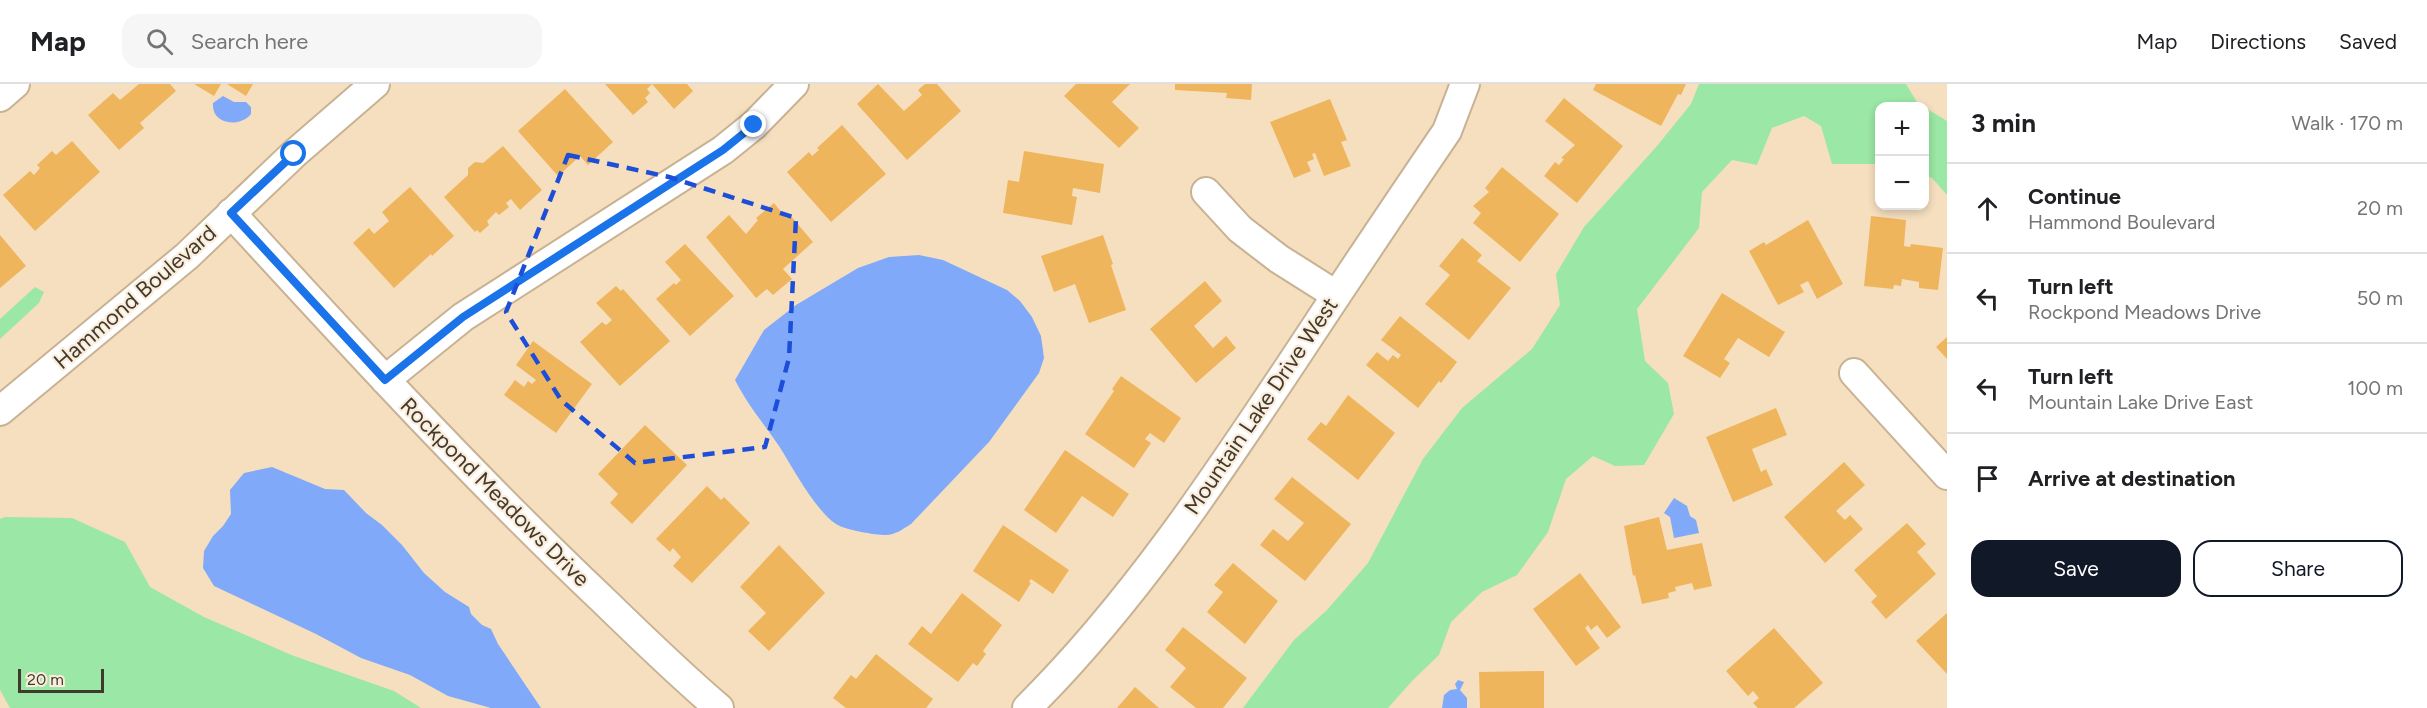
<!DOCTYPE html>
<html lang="en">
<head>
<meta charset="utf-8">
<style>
	body { margin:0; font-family:Figtree,sans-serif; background:#f6f6f6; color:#202124 }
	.controls { position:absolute; right:18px; top:18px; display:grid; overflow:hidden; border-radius:12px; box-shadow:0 3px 9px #0003 }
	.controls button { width:54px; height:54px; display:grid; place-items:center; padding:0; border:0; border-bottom:2px solid #e0e0e0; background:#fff; color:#202124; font:30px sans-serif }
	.scale { position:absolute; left:18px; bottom:15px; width:86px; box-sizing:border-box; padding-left:6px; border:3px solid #42392d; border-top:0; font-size:16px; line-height:21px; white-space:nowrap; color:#42392d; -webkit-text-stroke:4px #fbeddb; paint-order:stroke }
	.stop { position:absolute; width:18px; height:18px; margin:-14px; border:4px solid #1a73e8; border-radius:50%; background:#fff }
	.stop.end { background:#1a73e8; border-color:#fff; box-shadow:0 2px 6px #0008 }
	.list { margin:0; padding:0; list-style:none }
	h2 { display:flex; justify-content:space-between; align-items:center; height:78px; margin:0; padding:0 24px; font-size:26px }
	h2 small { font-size:20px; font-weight:400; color:#757577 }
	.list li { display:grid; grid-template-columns:39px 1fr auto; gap:18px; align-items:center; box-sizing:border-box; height:90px; padding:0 24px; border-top:2px solid #e0e0e0 }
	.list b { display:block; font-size:22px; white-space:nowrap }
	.list p { margin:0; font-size:20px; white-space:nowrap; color:#757577 }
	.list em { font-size:20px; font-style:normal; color:#757577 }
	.actions { display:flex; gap:12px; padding:18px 24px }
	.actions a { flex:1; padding:14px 0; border:2px solid #111827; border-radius:18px; text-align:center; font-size:21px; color:#111827 }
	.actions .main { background:#111827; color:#fff }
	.icon { flex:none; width:33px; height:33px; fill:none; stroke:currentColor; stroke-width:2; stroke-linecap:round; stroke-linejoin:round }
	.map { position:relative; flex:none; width:1947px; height:624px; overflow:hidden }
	header { display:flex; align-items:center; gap:36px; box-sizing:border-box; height:84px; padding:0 30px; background:#fff; border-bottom:2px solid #e0e0e0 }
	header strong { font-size:28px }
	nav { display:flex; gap:33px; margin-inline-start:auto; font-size:21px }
	.search { width:420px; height:54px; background:#f6f6f6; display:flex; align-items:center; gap:15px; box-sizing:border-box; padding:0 21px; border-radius:18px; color:#757577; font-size:22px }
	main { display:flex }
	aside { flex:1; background:#fff }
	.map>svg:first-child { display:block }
</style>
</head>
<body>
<header>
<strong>Map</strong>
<div class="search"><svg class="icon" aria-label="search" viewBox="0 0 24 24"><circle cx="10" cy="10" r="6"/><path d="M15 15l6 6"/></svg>Search here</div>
<nav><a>Map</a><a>Directions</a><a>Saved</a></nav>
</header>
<main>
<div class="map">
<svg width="1947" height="624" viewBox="0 0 1947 624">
	<rect width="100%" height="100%" fill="#f6dfbf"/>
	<path fill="#9be7a5" d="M1699 0H1906L1917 18 1924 22H1880L1879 80H1832L1821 42 1804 32 1772 44 1757 81 1732 76 1702 108 1699 144 1637 225 1645 277 1668 299 1674 330 1644 381 1615 382 1593 372 1566 395 1548 448 1517 491 1482 508 1451 538 1439 571 1412 597 1388 624H1243L1294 556 1327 526 1368 479 1423 375 1462 324 1532 265 1560 221 1556 190 1584 143 1657 62 1691 20Z
		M1924 23 1947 37V111L1932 94 1925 91Z
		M35 203 44 208 39 219 0 255V235Z
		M5 433 72 434 125 458 150 503 204 533 294 572 394 607 421 624H10L0 606V435Z"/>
	<path fill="#80a9f9" d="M223 12 234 18H246L251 23V30C240 44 211 41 213 19Z
		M919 171 943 176 1007 206 1020 217 1032 233 1041 252 1044 274 1039 289 989 358 911 440C903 445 895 451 886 451 875 451 845 446 836 440 815 426 793 384 779 362 764 340 747 320 735 296L764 246 796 221 858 184 889 173Z
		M272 383 325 405 344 406 366 429 382 441 402 461 424 489 445 508 469 523 471 530 482 541 491 545 498 560 541 624H491L448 612 410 591 361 574 316 550 214 502 203 484 204 467 213 452 223 442 231 430 230 406 244 389Z
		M1674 414 1687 422 1690 432 1696 436 1699 449 1674 454 1670 433 1664 429Z
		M1458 596 1464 598 1460 606 1467 614V624H1442L1444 611 1450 606 1457 605 1455 600Z"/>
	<path fill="#efb55d" d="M139 0H170L176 7 140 39 144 44 119 66 88 31 113 9 120 16Z
		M194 0H221L214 12Z
		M227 0H253L246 12Z
		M605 0H687L693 7 674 25 652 0 647 5 650 9 645 14 648 18 633 31Z
		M878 0 904 27 922 11 918 6 925 0H937L961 27 907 76 857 20Z
		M1076 0H1130L1112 18 1139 44 1119 64 1064 12Z
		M1175 0H1252L1251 16 1226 14 1227 9 1175 6Z
		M1596 0H1686L1681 11 1678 10 1661 42 1593 6Z
		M565 5 613 58 588 81 580 72 558 92 518 47Z
		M1564 14 1623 62 1577 119 1544 92 1555 78 1559 81 1564 75 1561 74 1575 61 1545 37Z
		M1330 15 1347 56 1341 58 1351 82 1324 92 1315 69 1312 70 1314 75 1307 78 1311 87 1294 94 1270 38Z
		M842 41 886 90 831 138 787 88 809 68 812 72 819 66 817 64Z
		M72 57 100 88 35 147 3 111 30 87 34 91 40 84 37 81 52 67 56 71Z
		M503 62 542 106 520 126 511 115 506 119 509 123 499 131 496 128 487 137 489 141 480 149 477 146 475 148 444 113 468 91V84L475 78 483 79Z
		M1024 67 1104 80 1100 109 1073 104 1072 112 1077 113 1072 141 1003 129 1008 96 1019 98Z
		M1502 83 1559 130 1520 178 1473 139 1481 129 1473 122 1489 108 1485 104Z
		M410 103 454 152 432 172 431 170 394 204 353 159 369 144 374 150 389 137 382 128Z
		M774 119 786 134 790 131 813 158 783 185 792 195 773 211 767 205 756 214 706 153 729 131 746 150 758 136 756 134Z
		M1871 132 1906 136 1904 162 1910 163 1911 160 1943 164 1938 206 1919 204V198L1902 195 1901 202 1894 201 1893 205 1864 202Z
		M1808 136 1843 200 1817 215 1808 197 1800 201 1804 208 1778 221 1749 167 1764 158 1766 161Z
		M0 151 26 182 0 204Z
		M1103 151 1113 180 1111 181 1126 226 1089 239 1075 200 1054 208 1041 172Z
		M1462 154 1482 171 1477 177 1511 204 1469 256 1425 220 1450 191 1439 182Z
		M685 160 734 212 690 252 656 215 674 199 676 201 681 196 665 178Z
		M1205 197 1222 217 1194 242 1213 264 1226 252 1236 264 1196 299 1150 245Z
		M616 202 621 207 623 205 670 257 620 302 580 258 602 238 606 241 612 236 596 219Z
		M1722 209 1785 248 1769 273 1738 254 1724 275 1730 279 1720 294 1683 272Z
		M1400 232 1457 278 1441 299 1439 297 1418 324 1366 281 1377 268 1388 277 1393 271 1398 275 1401 271 1381 256Z
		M1947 253V275L1936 263Z
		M533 257 592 300 556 349 504 311 515 296 524 303 528 297 532 300 536 296 516 281Z
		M1121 292 1181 334 1164 359 1150 349 1145 355 1151 359 1134 384 1085 350 1114 307 1112 305Z
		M1348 311 1395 349 1358 396 1307 355 1321 338 1326 342Z
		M1776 324 1787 351 1752 365 1761 388 1766 385 1773 401 1733 418 1706 353Z
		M645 341 687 381 632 440 610 419 618 410 598 390Z
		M1065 366 1129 410 1113 433 1082 412 1056 449 1024 426Z
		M1844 378 1865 401 1836 427 1845 436 1850 431 1863 445 1825 479 1784 433Z
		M1292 393 1351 440 1305 497 1260 461 1273 445 1288 457 1304 439 1274 415Z
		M707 402 721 416 724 413 750 439 692 499 673 482 681 473 673 464 670 468 656 455Z
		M1659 433 1667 466 1702 459 1712 502 1694 506 1692 499 1675 503 1676 507 1668 509 1669 514 1642 520 1635 491 1633 492 1624 442Z
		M1907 439 1926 460 1917 468 1936 490 1886 535 1871 518 1877 512 1854 486Z
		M1003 441 1069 486 1053 510 1031 495 1029 498 1031 499 1019 518 973 487Z
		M779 461 825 509 769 567 748 547 766 529 740 503Z
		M1233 479 1278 517 1245 560 1207 528 1223 508 1214 501Z
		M1580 489 1621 543 1607 554 1597 541 1591 546 1588 541 1585 544 1600 564 1576 582 1533 525Z
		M962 509 1002 541 983 567 986 570 977 582 973 579 958 598 908 560 922 542 931 550Z
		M1947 529V590L1916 557Z
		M1183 543 1247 594 1223 624H1196L1170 603 1186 584 1165 566Z
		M1774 544 1823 599 1794 624H1758L1753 619 1759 614 1753 607 1748 612 1726 587Z
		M876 570 933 615 926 624H846L833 614 851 591 856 595Z
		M1544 587V624H1480L1479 588Z
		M1135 603 1159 624H1117Z"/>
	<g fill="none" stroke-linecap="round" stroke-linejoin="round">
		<g stroke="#c8b294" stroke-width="32">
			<path id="minor" d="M0 13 15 0
				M1206 108 1240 145 1279 175 1336 211
				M231 129C352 261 473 393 603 516 641 553 679 590 719 624
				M1854 289 1947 391
				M385 296 463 233 723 66 754 41 794 0
				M0 327 187 172 294 70 375 0
				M1027 624C1131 521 1214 396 1295 274 1345 198 1396 122 1447 47L1465 0"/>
		</g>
		<use href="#minor" stroke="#fff" stroke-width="28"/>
	</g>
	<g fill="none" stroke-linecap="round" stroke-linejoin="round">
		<path stroke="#1a73e8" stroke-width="8" d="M294 70 231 129 385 296 463 233 723 66 754 41"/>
	</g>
	<path fill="none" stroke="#1d4ed8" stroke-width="4.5" stroke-dasharray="12 8" stroke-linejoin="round" d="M568 71 669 93 796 134 789 274 765 363 635 379 561 316 506 228Z"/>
	<g text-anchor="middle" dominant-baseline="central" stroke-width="4.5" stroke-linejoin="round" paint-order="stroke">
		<g font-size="22" fill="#42392d" stroke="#fbeddb">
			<text transform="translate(135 213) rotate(-41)">Hammond Boulevard</text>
			<text transform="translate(1261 322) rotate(-56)">Mountain Lake Drive West</text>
			<text transform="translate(495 408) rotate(45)">Rockpond Meadows Drive</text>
		</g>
	</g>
</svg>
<div class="controls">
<button>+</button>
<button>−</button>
</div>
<div class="scale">20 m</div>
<div class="stop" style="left:294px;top:70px"></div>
<div class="stop end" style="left:754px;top:41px"></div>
</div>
<aside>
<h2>3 min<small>Walk · 170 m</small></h2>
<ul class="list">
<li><svg class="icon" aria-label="ahead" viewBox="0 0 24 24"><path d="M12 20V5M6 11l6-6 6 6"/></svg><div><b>Continue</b><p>Hammond Boulevard</p></div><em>20 m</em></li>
<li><svg class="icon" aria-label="left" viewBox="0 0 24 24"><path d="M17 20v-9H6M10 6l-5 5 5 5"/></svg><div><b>Turn left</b><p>Rockpond Meadows Drive</p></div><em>50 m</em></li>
<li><svg class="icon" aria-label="left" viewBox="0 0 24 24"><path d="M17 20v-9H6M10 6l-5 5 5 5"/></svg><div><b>Turn left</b><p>Mountain Lake Drive East</p></div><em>100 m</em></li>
<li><svg class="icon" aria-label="arrive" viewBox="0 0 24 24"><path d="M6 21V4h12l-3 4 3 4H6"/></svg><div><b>Arrive at destination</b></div></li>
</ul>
<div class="actions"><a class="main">Save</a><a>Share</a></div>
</aside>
</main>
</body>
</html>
